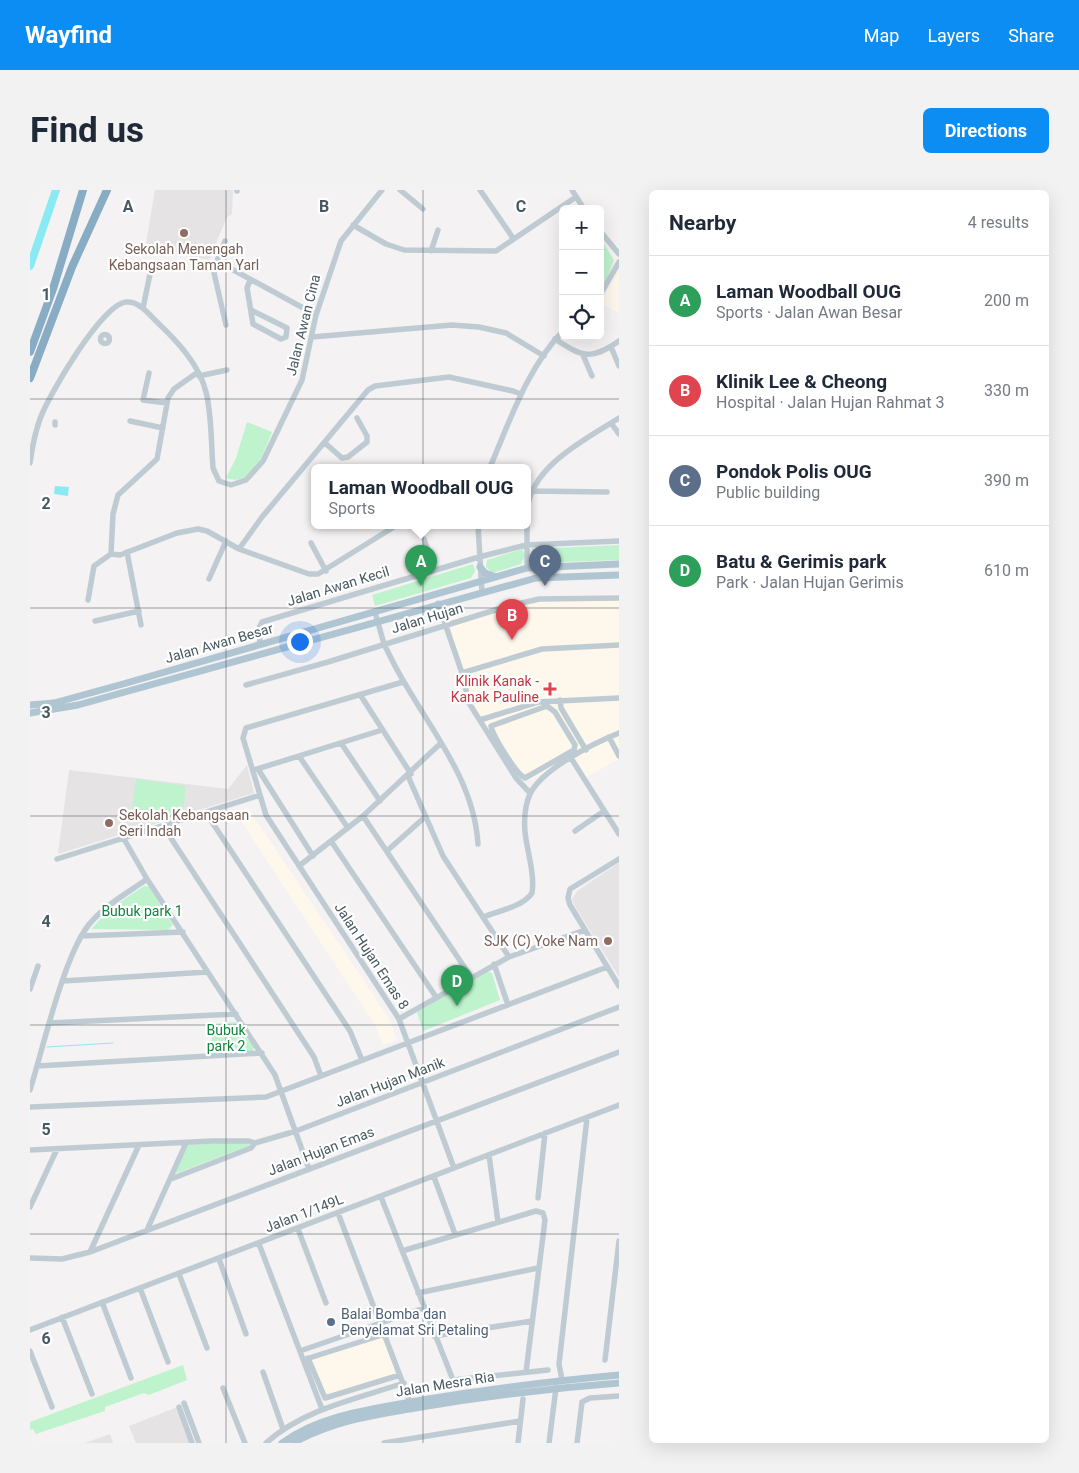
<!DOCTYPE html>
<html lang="en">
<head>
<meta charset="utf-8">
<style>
	body { margin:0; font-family:Roboto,sans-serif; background:#f2f2f3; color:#1f2937 }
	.controls { position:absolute; right:15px; top:15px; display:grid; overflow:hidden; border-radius:8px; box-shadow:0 5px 20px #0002 }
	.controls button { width:45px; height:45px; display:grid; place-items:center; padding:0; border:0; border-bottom:1px solid #e0e1e3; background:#fff; color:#1f2937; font:25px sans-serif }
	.you { position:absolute; left:269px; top:451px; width:18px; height:18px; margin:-12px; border:4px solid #fff; border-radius:50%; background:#1a73e8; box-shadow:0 0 0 8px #1a73e833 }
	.badge { display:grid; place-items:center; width:32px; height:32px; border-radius:50%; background:#0c8df4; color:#fff; font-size:16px; font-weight:700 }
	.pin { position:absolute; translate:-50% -41px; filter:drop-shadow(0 1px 2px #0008) }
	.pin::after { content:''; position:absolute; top:26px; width:18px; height:15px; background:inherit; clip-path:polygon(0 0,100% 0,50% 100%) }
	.popup { position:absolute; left:281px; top:274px; width:220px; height:65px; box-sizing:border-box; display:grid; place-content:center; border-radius:8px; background:#fff; filter:drop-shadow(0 1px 4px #0005); font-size:16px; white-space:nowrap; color:#747a83 }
	.popup b { font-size:19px; color:#1f2937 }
	.popup::after { content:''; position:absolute; left:50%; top:100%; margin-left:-10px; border:10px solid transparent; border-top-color:#fff }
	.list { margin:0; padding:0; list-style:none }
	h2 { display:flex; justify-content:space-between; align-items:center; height:65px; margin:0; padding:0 20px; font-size:21px }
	h2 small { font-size:16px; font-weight:400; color:#747a83 }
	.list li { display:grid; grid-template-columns:32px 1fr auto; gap:15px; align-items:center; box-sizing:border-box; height:90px; padding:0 20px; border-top:1px solid #e0e1e3 }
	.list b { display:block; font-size:19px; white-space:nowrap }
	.list p { margin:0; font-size:16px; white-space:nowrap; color:#747a83 }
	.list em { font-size:16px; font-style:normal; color:#747a83 }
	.icon { flex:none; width:28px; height:28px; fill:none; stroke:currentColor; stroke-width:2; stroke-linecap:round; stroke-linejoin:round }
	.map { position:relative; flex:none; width:589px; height:1253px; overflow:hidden; border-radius:8px }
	header { display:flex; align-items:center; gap:30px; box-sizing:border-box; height:70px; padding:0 25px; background:#0c8df4; color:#fff }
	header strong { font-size:24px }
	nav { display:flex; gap:28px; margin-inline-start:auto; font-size:18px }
	.intro { display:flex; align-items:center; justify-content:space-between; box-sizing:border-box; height:120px; padding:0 30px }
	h1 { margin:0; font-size:35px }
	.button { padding:12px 22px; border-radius:8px; background:#0c8df4; color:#fff; font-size:18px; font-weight:700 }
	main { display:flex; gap:30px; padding:0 30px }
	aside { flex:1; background:#fff; border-radius:8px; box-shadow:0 5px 20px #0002 }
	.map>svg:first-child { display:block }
</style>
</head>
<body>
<header>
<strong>Wayfind</strong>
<nav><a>Map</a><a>Layers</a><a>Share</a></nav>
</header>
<div class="intro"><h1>Find us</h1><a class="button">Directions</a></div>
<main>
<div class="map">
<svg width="589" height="1253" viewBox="0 0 589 1253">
	<rect width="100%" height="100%" fill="#f4f2f2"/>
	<path fill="#fef7ec" d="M589 81V123L571 113Z
		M589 404V569L552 590 537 569 501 590 489 588 441 513 418 430 503 407Z
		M218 618 360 830 367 850 353 855 345 835 205 622Z
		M354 1146 368 1184 295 1207 280 1170Z"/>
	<path fill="#e5e3e4" d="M125 0H203L202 24 197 27 179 70 115 59Z
		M217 575 224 603 28 664 39 580 198 599Z
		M589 673V787L544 715 542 709 547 701Z
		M150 1216 164 1253H106L99 1236Z
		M80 1244 83 1253H55Z"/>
	<path fill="#bff3cd" d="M570 48 584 70 576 91 570 92Z
		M217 232 242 242C234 262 223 298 196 288L206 268Z
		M589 355V370L507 373 501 367 502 359Z
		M492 359 495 366 491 374 462 383 456 377 457 370Z
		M443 374 445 381 441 388 345 416 342 405Z
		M106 589 156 596 153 624 124 633 101 629Z
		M114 696 119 697 143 735 138 740 61 739 80 719Z
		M458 782 462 783 470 810 393 841 387 822Z
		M206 832 224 857 223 861 182 863 181 834Z
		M232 951 142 985 156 955Z
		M153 1175 157 1190 119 1205 114 1203 75 1217V1221L6 1244 3 1239 0 1240V1232Z"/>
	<path fill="#89eaf3" d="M25 296 39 297 38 306 24 304Z"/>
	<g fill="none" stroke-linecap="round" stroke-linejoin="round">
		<path stroke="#89eaf3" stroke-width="1" d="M17 857 83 853"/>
		<path stroke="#89eaf3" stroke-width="8" d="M0 76 26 0"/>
		<path stroke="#bfcbd2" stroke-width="5.5" d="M207 0V1
			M370 0 393 19
			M450 0 483 48
			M542 0 554 19
			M323 35 356 54 374 60 466 61 546 7
			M570 41 589 64
			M401 61 408 40
			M187 71 195 51
			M220 90 217 98 223 134 251 149 256 147 257 138 221 120
			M570 105 589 72
			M113 118 120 84
			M196 135 184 83 187 71 286 125
			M70.5 149a4.5 4.5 0 1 1 9 0a4.5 4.5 0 1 1-9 0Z
			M282 147 422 135 449 137 476 143 514 166
			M525 149C553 167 560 171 589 151
			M581 157 589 176
			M553 165 562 186
			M168 182 144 199 138 208 127 269 88 305 83 324 81 364 90 365 147 343 168 339 177 341 209 359 279 384H288L367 335
			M119 183 113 210 137 213
			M169 186 197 180
			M100 231 133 238
			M581 233 589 244
			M25 235V232
			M295 253 312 268 318 267 337 252V246L327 228
			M0 273C2 258 5 243 10 229 18 206 72 114 96 112 109 111 119 124 127 132 147 151 169 174 176 202 182 226 181 254 183 278L189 291 201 295 216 290 233 271 272 190 286 125 311 51 352 0
			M460 277C480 231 497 178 533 141
			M503 301 577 302
			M497 322C499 277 556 249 589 228
			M448 335 452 402
			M497 335V378
			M394 349 404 380
			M281 353 296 381
			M209 359 232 327 338 200 345 196 419 187 483 201 491 204
			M97 362 111 435
			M179 389 196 351
			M58 410 64 376 81 364
			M408 413 432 483 439 513 486 588 500 603
			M345 422 354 454 364 474C394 532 444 586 448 654
			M65 431 109 421
			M230 454 229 438 232 432 449 367 496 355 589 351
			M432 483 512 459 589 455
			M373 492 216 538 213 548 236 625 369 829 424 978
			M216 495 298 472 478 416 509 409 589 408
			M331 506 381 584
			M530 510 531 518 556 560
			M517 516 525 522 545 555 544 560 495 588C486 584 463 546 461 536Z
			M450 530 508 512 589 508
			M579 547 589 566
			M311 553 350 611
			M269 566 318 638
			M541 568 589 644
			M228 579 283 666
			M224 580 352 540
			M378 586 413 666 479 767
			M176 623 320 841 332 870
			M333 626 441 787
			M133 636 284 867 291 886
			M545 641 574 621
			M94 649 117 689 245 885 279 979
			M301 651 406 807
			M358 660 395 627
			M27 669 230 605
			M589 669 540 699 538 708 540 715 589 796
			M269 676 333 626 411 553
			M453 727C467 721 493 717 502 703 505 684 497 661 495 642 494 630 495 615 500 604 512 579 564 553 589 543
			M51 746 153 742
			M464 774 478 815
			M33 791 177 782
			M0 799 8 776
			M369 829 479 767 555 740
			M20 833 206 824
			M7 876 232 863
			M0 900C13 859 35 759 62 731 77 714 99 702 117 689
			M0 917 236 907 577 777
			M0 960 182 951H219L225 953
			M459 965 468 1032
			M404 987 425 1044
			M141 989 221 958 225 953 266 941 589 817
			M351 1007 423 1190 518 1180
			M508 1008 515 943
			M0 1017 27 959
			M308 1023 380 1212
			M268 1039 296 1113
			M117 1040 156 953
			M229 1054 292 1219
			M372 1061 506 1021 513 1023 515 1030 496 1182
			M60 1062 109 955
			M0 1068 32 1069 60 1062 589 862
			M189 1069 216 1144
			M149 1084 177 1158
			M110 1098 138 1172
			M388 1103 508 1078
			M72 1112 101 1188
			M32 1127 62 1204
			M0 1140 589 915
			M404 1146 502 1131
			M0 1161 22 1217
			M270 1161 394 1118
			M278 1168 295 1208 370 1185
			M276 1169 355 1144
			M575 1170 589 1051
			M233 1182 253 1239
			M532 1190 529 1174 557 928
			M193 1198 215 1253
			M154 1213 169 1253
			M149 1217 162 1253
			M236 1253C274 1219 326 1209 374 1193
			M354 1253 490 1231
			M488 1253 493 1209
			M519 1253 526 1198
			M547 1253 552 1212 560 1208 589 1206"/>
		<path stroke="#b0c5d2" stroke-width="7" d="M450 377 455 383 466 387
			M0 515 24 513 93 494 497 378 589 374
			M0 523 48 515 506 388 589 385
			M252 1253C293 1224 343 1219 392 1210 458 1199 523 1191 589 1185
			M263 1253C305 1230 345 1225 391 1217 457 1206 523 1198 589 1193"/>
		<path stroke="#87acc4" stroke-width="8" d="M0 162 23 99 53 0
			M0 188 42 77 77 0"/>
	</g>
	<path fill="none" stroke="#485861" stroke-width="1" stroke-opacity="0.55" d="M196 0V1253M393 0V1253M0 209H589M0 418H589M0 626H589M0 835H589M0 1044H589"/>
	<g fill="#8d6e63" stroke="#fff" stroke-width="2">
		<circle cx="154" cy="43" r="5"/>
		<circle cx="79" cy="633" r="5"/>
		<circle cx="578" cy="751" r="5"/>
	</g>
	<path fill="#e0444e" stroke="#fff" stroke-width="2" d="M517.5 491.5h5v5h5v5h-5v5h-5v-5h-5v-5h5z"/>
	<circle fill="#5c6f8a" stroke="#fff" stroke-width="2" cx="301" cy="1132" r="5"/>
	<g text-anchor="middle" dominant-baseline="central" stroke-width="4.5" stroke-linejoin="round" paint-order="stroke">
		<g font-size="14" fill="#785e54" stroke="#fff">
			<text x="154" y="59">Sekolah Menengah<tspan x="154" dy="16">Kebangsaan Taman Yarl</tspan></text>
			<text x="89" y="625" text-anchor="start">Sekolah Kebangsaan<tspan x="89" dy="16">Seri Indah</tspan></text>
			<text x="568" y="751" text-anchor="end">SJK (C) Yoke Nam</text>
		</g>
		<g font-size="14" fill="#485861" stroke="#fff">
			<text transform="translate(273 135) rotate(-76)">Jalan Awan Cina</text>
			<text transform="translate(308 396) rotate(-17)">Jalan Awan Kecil</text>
			<text transform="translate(397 428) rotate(-17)">Jalan Hujan</text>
			<text transform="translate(189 453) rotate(-16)">Jalan Awan Besar</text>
			<text transform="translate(342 766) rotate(57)">Jalan Hujan Emas 8</text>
			<text transform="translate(360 892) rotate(-21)">Jalan Hujan Manik</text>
			<text transform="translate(291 961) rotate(-21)">Jalan Hujan Emas</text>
			<text transform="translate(274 1023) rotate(-21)">Jalan 1/149L</text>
			<text transform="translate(415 1194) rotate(-9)">Jalan Mesra Ria</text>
		</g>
		<g font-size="14" fill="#be3a42" stroke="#fff" text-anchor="end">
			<text x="509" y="491">Klinik Kanak -<tspan x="509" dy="16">Kanak Pauline</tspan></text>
		</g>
		<g font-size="14" fill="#10853d" stroke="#fff">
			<text x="112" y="721">Bubuk park 1</text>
			<text x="196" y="840">Bubuk<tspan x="196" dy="16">park 2</tspan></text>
		</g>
		<g font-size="14" fill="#4e5e75" stroke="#fff" text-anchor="start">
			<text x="311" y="1124">Balai Bomba dan<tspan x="311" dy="16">Penyelamat Sri Petaling</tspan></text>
		</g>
	</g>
	<g font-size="16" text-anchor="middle" font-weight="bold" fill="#485861" stroke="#fff" stroke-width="4.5" stroke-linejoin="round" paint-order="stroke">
		<text x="98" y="22">A</text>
		<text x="294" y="22">B</text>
		<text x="491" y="22">C</text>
		<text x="16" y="110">1</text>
		<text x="16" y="319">2</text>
		<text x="16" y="528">3</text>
		<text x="16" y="737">4</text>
		<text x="16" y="945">5</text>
		<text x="16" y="1154">6</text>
	</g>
</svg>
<div class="controls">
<button>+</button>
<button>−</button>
<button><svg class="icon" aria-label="locate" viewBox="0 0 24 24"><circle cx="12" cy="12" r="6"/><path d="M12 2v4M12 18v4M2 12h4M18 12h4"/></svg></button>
</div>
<div class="you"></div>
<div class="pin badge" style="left:391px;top:396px;background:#2e9e5b">A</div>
<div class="popup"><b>Laman Woodball OUG</b>Sports</div>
<div class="pin badge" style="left:482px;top:450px;background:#e0444e">B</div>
<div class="pin badge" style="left:515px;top:396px;background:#5c6f8a">C</div>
<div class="pin badge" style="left:427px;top:816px;background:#2e9e5b">D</div>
</div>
<aside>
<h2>Nearby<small>4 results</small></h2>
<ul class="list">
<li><span class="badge" style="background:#2e9e5b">A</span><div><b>Laman Woodball OUG</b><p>Sports · Jalan Awan Besar</p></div><em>200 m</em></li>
<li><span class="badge" style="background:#e0444e">B</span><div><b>Klinik Lee &amp; Cheong</b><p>Hospital · Jalan Hujan Rahmat 3</p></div><em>330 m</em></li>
<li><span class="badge" style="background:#5c6f8a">C</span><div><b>Pondok Polis OUG</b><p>Public building</p></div><em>390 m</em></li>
<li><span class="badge" style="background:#2e9e5b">D</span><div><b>Batu &amp; Gerimis park</b><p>Park · Jalan Hujan Gerimis</p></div><em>610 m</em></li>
</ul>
</aside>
</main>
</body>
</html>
